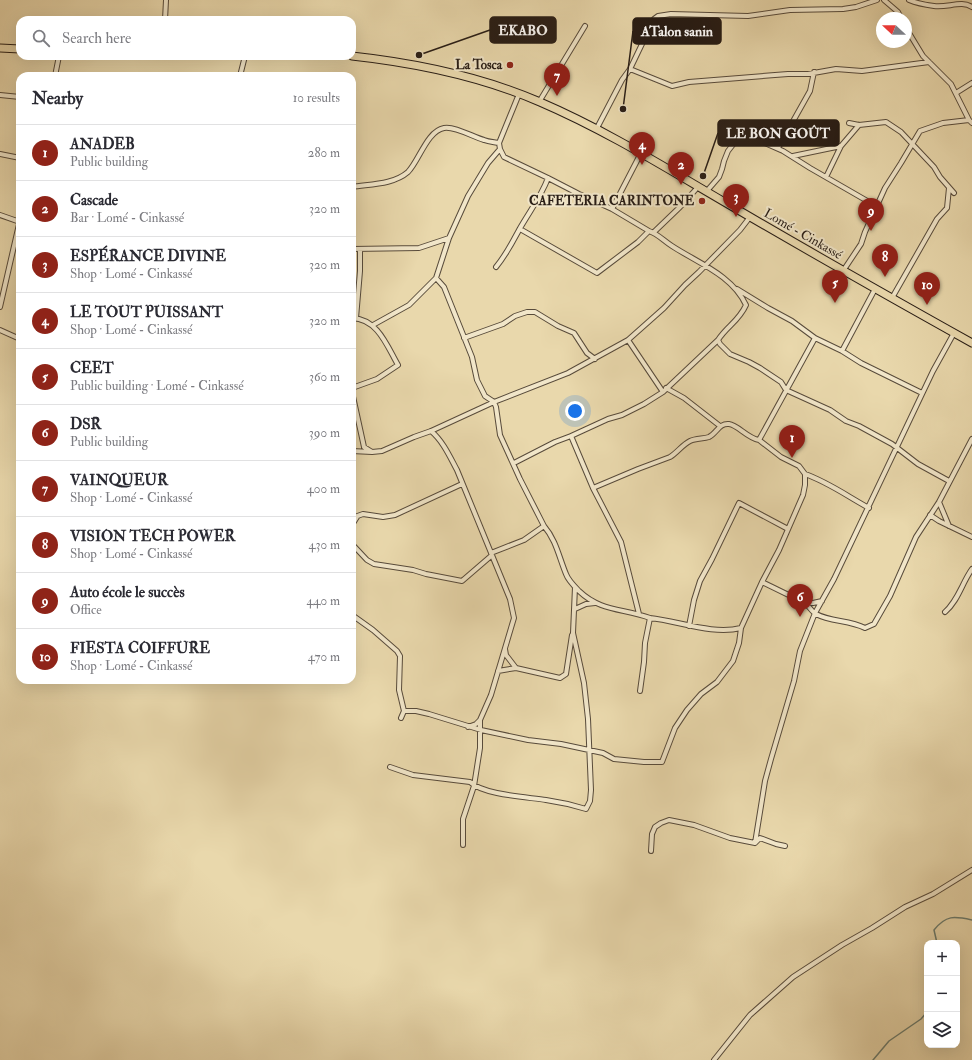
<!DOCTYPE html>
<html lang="en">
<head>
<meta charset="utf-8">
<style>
	body { margin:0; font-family:"IM FELL Double Pica",serif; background:#f7f7f7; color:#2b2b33 }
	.controls { position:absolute; right:12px; bottom:12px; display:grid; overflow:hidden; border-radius:8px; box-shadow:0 4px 16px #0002 }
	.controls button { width:36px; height:36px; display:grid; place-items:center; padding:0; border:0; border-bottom:1px solid #e1e1e2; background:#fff; color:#2b2b33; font:20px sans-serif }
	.compass { position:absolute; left:876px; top:12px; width:36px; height:36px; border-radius:50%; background:#fff; box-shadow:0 4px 16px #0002; rotate:292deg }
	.you { position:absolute; left:575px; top:411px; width:14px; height:14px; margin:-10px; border:3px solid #fff; border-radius:50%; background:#1a73e8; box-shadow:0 0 0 6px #1a73e833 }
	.badge { display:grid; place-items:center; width:26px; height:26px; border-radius:50%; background:#8f2418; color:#fff; font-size:13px; font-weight:700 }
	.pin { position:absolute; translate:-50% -33px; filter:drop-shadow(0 1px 2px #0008) }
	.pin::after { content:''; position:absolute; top:21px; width:14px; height:12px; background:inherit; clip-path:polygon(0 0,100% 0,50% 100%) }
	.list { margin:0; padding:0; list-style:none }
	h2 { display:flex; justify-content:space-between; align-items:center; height:52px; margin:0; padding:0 16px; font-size:17px }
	h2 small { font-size:13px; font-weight:400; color:#7c7c81 }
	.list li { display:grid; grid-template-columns:26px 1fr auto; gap:12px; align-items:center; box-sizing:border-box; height:56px; padding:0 16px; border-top:1px solid #e1e1e2 }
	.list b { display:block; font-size:15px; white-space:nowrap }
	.list p { margin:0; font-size:13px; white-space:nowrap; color:#7c7c81 }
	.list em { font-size:13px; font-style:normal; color:#7c7c81 }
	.icon { flex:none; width:22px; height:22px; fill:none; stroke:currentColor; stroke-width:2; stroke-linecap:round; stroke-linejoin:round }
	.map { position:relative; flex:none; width:972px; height:1060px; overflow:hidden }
	.search { position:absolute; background:#fff; box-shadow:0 4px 16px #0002; left:16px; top:16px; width:340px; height:44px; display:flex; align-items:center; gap:10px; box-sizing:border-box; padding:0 14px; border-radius:12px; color:#7c7c81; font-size:15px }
	.panel { position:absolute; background:#fff; box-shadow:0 4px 16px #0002; left:16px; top:72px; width:340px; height:612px; border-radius:12px }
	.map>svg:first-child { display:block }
</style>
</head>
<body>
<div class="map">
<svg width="972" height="1060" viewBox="0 0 972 1060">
	<rect width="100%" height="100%" fill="#e9d8ac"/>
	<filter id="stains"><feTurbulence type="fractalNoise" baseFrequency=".005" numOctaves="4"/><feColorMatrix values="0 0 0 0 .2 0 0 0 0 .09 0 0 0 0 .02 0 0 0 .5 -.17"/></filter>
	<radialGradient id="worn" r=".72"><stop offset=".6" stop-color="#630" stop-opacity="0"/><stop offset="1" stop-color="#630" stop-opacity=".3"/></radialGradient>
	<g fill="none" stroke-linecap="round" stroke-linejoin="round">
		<path stroke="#6a7b6e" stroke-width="1.5" d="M937 943 934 930C946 915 954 916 972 920
			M873 1060 889 1041 921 1019 927 1012"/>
		<g stroke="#584b3b" stroke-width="6">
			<path id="minor" d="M884 0 898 12 901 18
				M909 0C916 3 926 5 934 6 947 8 962 0 972 7
				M165 20 166 0
				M906 28 923 56 951 84 969 120
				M630 69 654 19 658 16 671 14 748 16 790 10 843 9 856 7 877 0
				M55 76 59 56
				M240 76 245 56
				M956 93 972 83
				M0 95 20 97
				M539 102 585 26
				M849 123 859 125 886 122 901 132 934 167 940 177 954 193
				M597 128 622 80 630 69 672 86 689 82 788 74H808L836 69 862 71 929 62
				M778 148 810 91 814 72
				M500 149 504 157 548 178 579 194 612 209 641 153
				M0 154 20 158
				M793 156 841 146
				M826 177 841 146 859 125
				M352 187C369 184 393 185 408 172 419 161 427 131 444 128 455 126 473 137 484 140 489 142 494 142 499 143
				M706 192 719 177 722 169 724 161 728 151 742 133 783 151 810 168 876 206
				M0 215 20 222
				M520 229 597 273 638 242 649 231 612 209
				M649 231C658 234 664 241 672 246 698 263 732 275 746 305 739 321 727 326 718 340L720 344 730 354 749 362 760 368 781 382 786 390 830 410 846 421 859 426 892 444 918 464 949 481
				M654 232 680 207 698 187
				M352 249 419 248 449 238
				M496 267C506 255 512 243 519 230 529 212 541 197 548 178
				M843 271 861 244 865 232 885 188 901 163 920 131 943 123 969 120 972 123
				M436 278 444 287 472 357 477 380 485 396 494 402 496 407 500 435 520 479 544 526
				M737 289 768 308 792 321 815 338 842 351 875 289
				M892 298 937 219 947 208 949 188
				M0 307 20 220
				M352 318C378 319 387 346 398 365L377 379 352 388
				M356 318 360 271V250
				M373 325 409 305 436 278 449 238 468 196 488 163 500 149 499 143 519 94
				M0 330 20 339
				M464 338 503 324 515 316 527 312H535L558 326 574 333 587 353 595 359
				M815 338 759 440 781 457 799 466 805 474V485L803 495 779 550 762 582 805 603H813L822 601
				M628 340 663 392
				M842 351 861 363 922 393
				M666 388 684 398 720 426
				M352 392 364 447 372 452 382 451 414 437 431 431 494 402 568 373 628 340 664 308 685 285 699 272 740 230 750 217
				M431 431C443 441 450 457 457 470L510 599 514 618 491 695 480 720 476 724 468 727
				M352 451 372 452
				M514 463 555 442 571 436
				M805 474C828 482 847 496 869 508
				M593 488 638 469 670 457C678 452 682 445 690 441 696 438 703 439 709 437 717 433 719 423 729 424 738 425 747 438 759 440
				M939 502 949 526
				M930 515 939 521 972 537
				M352 518 363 514 383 517 395 515 462 484
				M352 525 357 517
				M352 544 367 560 374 564 413 570 426 574 462 581 491 556
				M491 553 524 540 544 526C556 540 559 557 566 574 568 580 574 586 579 591 601 612 623 608 650 618
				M805 603C809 606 812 612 816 614 831 622 849 620 865 628L874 624 890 596 916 537 939 502 972 439
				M575 609 586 604 595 603
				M945 612C958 601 962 583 972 569
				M639 614 621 542 593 488 571 436 608 419 622 415 644 404 663 392 718 340
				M352 615 373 630 397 651 400 656 399 690 404 711
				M689 626 694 600 700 581 712 559 739 503 788 529
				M505 649 506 655 516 668
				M498 671 516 668 560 678 566 674 572 635
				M640 691 644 662 645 643 650 618C679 621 712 635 741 628L762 582
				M401 718 404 711H416L429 714 481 730 528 740 561 744 603 753 614 759 644 762H662L675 728 687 710 701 694 717 682 733 661 739 643 741 628
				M390 767 413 775 470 782C484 795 527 797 546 800 560 802 573 805 586 809L590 801 591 790 588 719 584 683 573 633 575 587
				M755 843 760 838 776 844 785 846
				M463 845V819L474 786 480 748V720
				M651 851 652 834 655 827 661 823 669 820 694 825 730 838 755 843 765 781 771 759 794 681 800 651 815 613 834 579 933 371 954 333
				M714 1060 750 1015 793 977 842 945 872 928 905 907 933 894 972 870"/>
		</g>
		<g stroke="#271c15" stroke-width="9">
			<path id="trunk" d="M0 48 20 49
				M352 56C416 63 480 76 540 102 610 132 674 173 740 211 817 256 895 300 972 343"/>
		</g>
		<use href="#minor" stroke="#f1e6c9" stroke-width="4"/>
		<use href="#trunk" stroke="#e9d8ac" stroke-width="7"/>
	</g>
	<g fill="#8f2418" stroke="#f1e6c9" stroke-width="1.5">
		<circle cx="510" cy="65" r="4"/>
		<circle cx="702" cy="201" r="4"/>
	</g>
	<g text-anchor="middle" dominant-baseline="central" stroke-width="4" stroke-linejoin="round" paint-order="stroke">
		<g font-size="13" font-weight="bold" fill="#271c15" stroke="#f1e6c9" text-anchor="end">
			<text x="502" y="65">La Tosca</text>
			<text x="694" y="201">CAFETERIA CARINTONE</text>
		</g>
		<g font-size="13" fill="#271c15" stroke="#f1e6c9">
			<text transform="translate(803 234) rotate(30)">Lomé - Cinkassé</text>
		</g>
	</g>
	<path fill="none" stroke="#271c15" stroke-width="1.5" d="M419 55L490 30M623 109L633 31M703 176L718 133"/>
	<g fill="#271c15" stroke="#f1e6c9" stroke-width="1.5">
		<circle cx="419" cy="55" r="4"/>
		<circle cx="623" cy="109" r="4"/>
		<circle cx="703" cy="176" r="4"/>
	</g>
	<g fill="#271c15" stroke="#271c15" stroke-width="1.5">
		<rect x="490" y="17" width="66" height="26" rx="4"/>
		<rect x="633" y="18" width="88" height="26" rx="4"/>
		<rect x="718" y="120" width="121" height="26" rx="4"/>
	</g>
	<g font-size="14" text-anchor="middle" font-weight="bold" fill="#fff">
		<text x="523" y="35">EKABO</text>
		<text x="677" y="36">ATalon sanin</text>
		<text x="778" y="138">LE BON GOÛT</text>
	</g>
	<rect width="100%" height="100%" filter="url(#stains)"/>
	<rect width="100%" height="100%" fill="url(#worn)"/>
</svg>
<div class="controls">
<button>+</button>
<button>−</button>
<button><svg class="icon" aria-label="layers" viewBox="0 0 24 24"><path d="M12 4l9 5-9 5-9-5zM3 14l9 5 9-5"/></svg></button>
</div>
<svg class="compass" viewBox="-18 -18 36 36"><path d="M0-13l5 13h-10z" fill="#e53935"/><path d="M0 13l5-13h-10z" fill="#7c7c81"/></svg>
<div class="you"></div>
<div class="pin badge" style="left:792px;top:458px">1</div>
<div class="pin badge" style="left:681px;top:185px">2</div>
<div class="pin badge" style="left:736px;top:217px">3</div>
<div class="pin badge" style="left:642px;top:165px">4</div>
<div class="pin badge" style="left:835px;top:303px">5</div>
<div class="pin badge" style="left:800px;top:617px">6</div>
<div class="pin badge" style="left:557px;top:96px">7</div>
<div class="pin badge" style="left:885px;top:277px">8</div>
<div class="pin badge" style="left:871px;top:231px">9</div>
<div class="pin badge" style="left:927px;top:305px">10</div>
<div class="search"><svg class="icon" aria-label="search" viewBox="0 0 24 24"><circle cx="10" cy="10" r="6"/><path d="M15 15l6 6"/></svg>Search here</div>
<section class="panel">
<h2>Nearby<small>10 results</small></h2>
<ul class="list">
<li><span class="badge">1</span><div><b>ANADEB</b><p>Public building</p></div><em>280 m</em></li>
<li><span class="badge">2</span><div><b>Cascade</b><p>Bar · Lomé - Cinkassé</p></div><em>320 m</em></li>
<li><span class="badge">3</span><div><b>ESPÉRANCE DIVINE</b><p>Shop · Lomé - Cinkassé</p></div><em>320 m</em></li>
<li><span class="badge">4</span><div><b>LE TOUT PUISSANT</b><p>Shop · Lomé - Cinkassé</p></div><em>320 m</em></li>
<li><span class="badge">5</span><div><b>CEET</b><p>Public building · Lomé - Cinkassé</p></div><em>360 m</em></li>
<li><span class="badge">6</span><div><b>DSR</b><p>Public building</p></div><em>390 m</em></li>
<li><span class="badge">7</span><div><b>VAINQUEUR</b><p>Shop · Lomé - Cinkassé</p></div><em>400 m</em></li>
<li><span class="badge">8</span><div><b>VISION TECH POWER</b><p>Shop · Lomé - Cinkassé</p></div><em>430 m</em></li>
<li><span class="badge">9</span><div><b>Auto école le succès</b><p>Office</p></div><em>440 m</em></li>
<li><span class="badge">10</span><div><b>FIESTA COIFFURE</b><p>Shop · Lomé - Cinkassé</p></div><em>470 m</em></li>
</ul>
</section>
</div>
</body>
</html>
